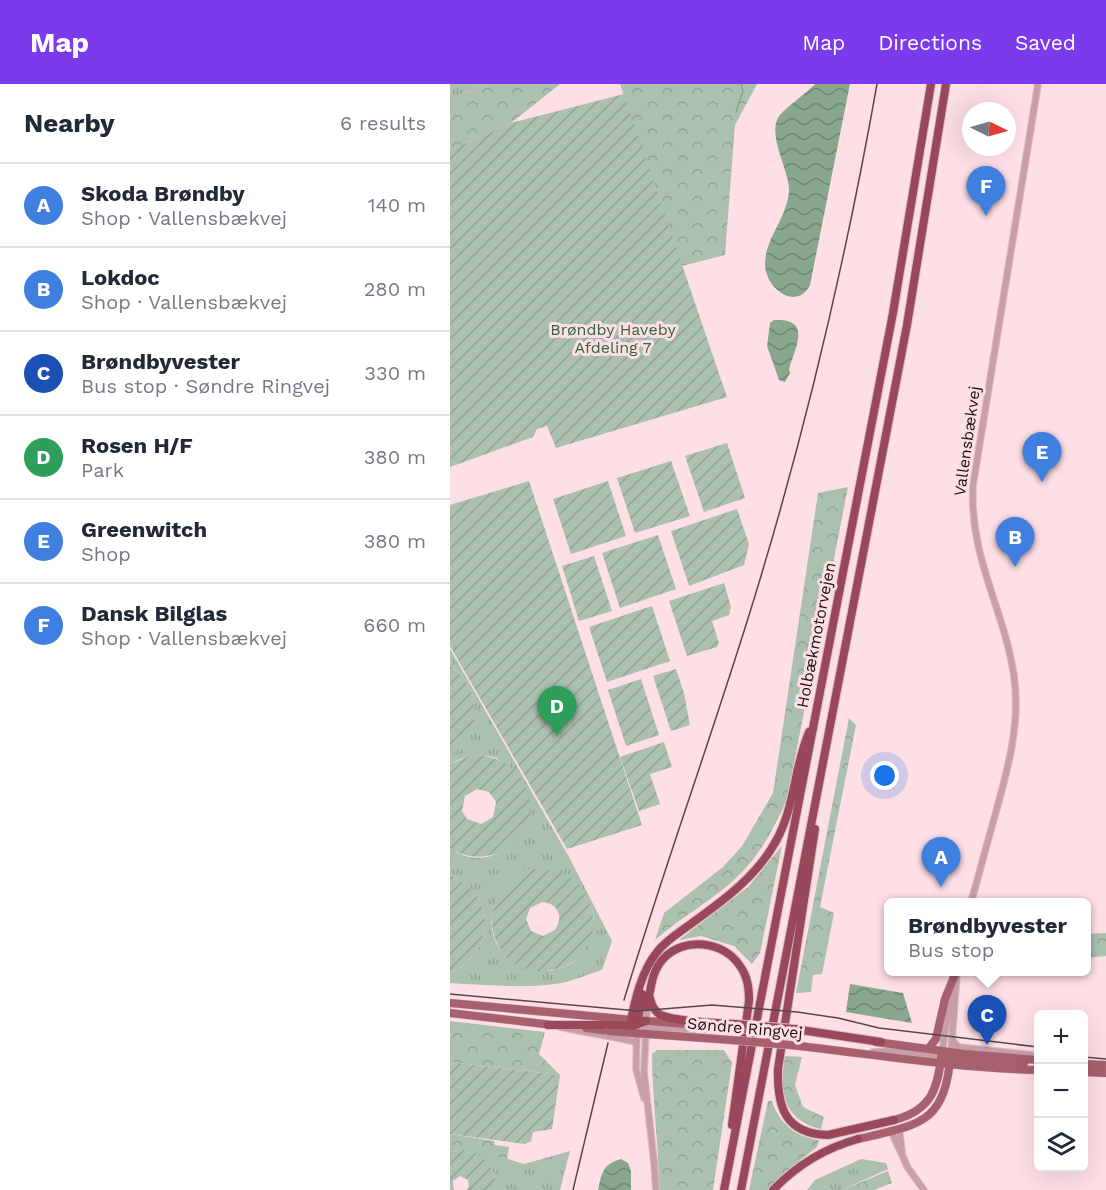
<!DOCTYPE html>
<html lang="en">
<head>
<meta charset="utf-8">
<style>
	body { margin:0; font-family:"Work Sans",sans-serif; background:#f2f2f3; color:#1f2937 }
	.controls { position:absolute; right:18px; bottom:18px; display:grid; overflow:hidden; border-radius:9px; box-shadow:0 6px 24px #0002 }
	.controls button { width:54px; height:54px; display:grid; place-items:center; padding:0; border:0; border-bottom:2px solid #e0e1e3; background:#fff; color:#1f2937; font:30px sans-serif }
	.compass { position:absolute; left:512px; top:18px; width:54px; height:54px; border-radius:50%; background:#fff; box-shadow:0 6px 24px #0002; rotate:95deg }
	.you { position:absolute; left:435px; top:692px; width:21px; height:21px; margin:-15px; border:4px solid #fff; border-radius:50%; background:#1a73e8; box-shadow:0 0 0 9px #1a73e833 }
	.badge { display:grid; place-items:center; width:39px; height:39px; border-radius:50%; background:#7c3aed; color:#fff; font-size:20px; font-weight:700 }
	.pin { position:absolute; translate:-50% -50px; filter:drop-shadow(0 2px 3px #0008) }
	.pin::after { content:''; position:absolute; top:32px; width:21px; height:18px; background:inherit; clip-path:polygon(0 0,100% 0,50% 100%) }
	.popup { position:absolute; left:434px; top:814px; width:207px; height:78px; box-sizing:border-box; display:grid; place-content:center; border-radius:9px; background:#fff; filter:drop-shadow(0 2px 4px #0005); font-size:20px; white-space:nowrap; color:#747a83 }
	.popup b { font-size:22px; color:#1f2937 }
	.popup::after { content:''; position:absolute; left:50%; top:100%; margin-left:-12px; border:12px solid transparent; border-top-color:#fff }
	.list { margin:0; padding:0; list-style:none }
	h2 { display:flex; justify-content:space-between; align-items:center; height:78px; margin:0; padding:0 24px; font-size:26px }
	h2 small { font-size:20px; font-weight:400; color:#747a83 }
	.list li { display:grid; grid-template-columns:39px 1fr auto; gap:18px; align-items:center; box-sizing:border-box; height:84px; padding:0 24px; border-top:2px solid #e0e1e3 }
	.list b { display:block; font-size:22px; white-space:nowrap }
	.list p { margin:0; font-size:20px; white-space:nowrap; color:#747a83 }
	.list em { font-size:20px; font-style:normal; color:#747a83 }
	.icon { flex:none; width:33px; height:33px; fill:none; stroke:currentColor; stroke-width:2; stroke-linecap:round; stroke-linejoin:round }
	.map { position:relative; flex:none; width:656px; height:1106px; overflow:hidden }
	header { display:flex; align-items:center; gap:36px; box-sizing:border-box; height:84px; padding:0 30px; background:#7c3aed; color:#fff }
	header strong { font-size:28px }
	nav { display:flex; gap:33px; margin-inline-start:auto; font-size:21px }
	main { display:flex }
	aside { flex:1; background:#fff }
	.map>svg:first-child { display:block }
</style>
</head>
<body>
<header>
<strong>Map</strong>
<nav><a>Map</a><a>Directions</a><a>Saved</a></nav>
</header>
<main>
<aside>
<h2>Nearby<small>6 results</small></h2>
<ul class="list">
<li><span class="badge" style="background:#3f7fe0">A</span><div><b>Skoda Brøndby</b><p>Shop · Vallensbækvej</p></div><em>140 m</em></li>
<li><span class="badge" style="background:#3f7fe0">B</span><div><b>Lokdoc</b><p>Shop · Vallensbækvej</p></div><em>280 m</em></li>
<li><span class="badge" style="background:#1a4fb4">C</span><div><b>Brøndbyvester</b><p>Bus stop · Søndre Ringvej</p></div><em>330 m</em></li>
<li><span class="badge" style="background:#2e9e5b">D</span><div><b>Rosen H/F</b><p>Park</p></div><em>380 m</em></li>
<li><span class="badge" style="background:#3f7fe0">E</span><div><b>Greenwitch</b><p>Shop</p></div><em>380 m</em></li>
<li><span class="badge" style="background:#3f7fe0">F</span><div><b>Dansk Bilglas</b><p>Shop · Vallensbækvej</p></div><em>660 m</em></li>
</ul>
</aside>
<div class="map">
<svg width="656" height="1106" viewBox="0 0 656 1106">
	<defs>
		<pattern id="grass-tufts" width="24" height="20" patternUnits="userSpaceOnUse" patternTransform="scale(1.5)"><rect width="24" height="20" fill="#abc0af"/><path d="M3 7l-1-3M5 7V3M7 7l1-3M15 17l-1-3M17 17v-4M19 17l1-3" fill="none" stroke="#93a496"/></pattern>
		<pattern id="forest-crowns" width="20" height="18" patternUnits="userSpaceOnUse" patternTransform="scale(1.5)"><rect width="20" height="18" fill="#abc0af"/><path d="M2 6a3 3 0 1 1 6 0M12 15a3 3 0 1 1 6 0" fill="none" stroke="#93a496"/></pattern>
		<pattern id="garden-furrows" width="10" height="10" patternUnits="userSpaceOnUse" patternTransform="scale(1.5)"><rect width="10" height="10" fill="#abc0af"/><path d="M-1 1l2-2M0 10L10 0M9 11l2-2" fill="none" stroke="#93a496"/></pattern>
		<pattern id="water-waves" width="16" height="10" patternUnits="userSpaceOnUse" patternTransform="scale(1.5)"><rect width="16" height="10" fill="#88a78e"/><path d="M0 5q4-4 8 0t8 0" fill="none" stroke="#6f8773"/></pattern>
	</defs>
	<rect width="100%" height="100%" fill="#fedfe5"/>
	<path fill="url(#grass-tufts)" fill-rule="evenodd" d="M0 0H37L0 15Z
		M0 565 119 773 162 857 152 886C139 890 125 896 112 899 75 905 37 901 0 899V889C31 877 46 839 26 811 19 801 10 796 0 791V764C30 786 63 768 78 738L47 674C30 670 16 671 0 680V671C34 649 33 604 0 582ZM83 785C114 782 142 805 144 836 140 847 136 861 130 871 126 878 115 883 107 885 99 888 92 887 84 886 27 876 28 800 83 785Z
		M0 1057 74 1080 120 1067 110 1106H45C47 1085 38 1075 19 1070 12 1068 7 1066 0 1068Z
		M411 1075 436 1079 438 1085 392 1106H357L365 1096Z"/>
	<path fill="url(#forest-crowns)" d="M37 0H110L61 39 0 66V15Z
		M170 0H307L285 41 275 171 232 182Z
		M398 403 337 715C325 743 309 773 287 793 262 817 231 833 205 856L214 829 273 783 292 762 323 709 368 409Z
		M399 634 406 641 370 823 384 829 372 890 363 891 361 908 346 909Z
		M332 762 310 869 302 880 284 862 251 852 229 856 298 803Z
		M656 849V872L636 874V850Z
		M0 937 95 948 89 970 110 991 0 978Z
		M207 966H274L282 979 263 1106H209C209 1060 202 1015 202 970Z
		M335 972 352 973 345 1001 353 1023 374 1033 371 1045C332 1036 329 1006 335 972Z
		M318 1017H322C329 1039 345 1053 369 1056L367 1063 335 1088 320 1106H299Z
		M0 1050 44 1057 45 1061 59 1063 57 1075 35 1071 0 1058Z
		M438 1087 442 1099 424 1106H392Z"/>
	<path fill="url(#garden-furrows)" fill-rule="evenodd" d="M174 10 277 313 106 364 97 342 87 345 83 353 0 383V66L61 39Z
		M277 359 295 414 254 428 235 372Z
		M221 377 240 432 185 449 167 394Z
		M79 397 192 741 117 765 0 562V421Z
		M158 397 176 452 121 470 103 415Z
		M287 425 299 460 294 481 239 502 221 447Z
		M208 451 226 505 170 524 152 469Z
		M144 472 162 527 129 537 112 482Z
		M274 499 281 523 279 531 262 537 269 559 267 563 237 572 219 517Z
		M202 522 220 577 157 598 139 543Z
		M0 582C33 604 34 650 0 671Z
		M226 585 234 609 240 641 221 647 203 592Z
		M191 595 209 651 176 662 158 606Z
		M214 658 222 683 200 690 210 720 189 727 170 673Z
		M22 671C94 671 99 764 36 772 23 774 10 771 0 764V680ZM27 705 39 708 46 718 43 733 31 740 17 735 12 727 15 712Z
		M83 785C152 778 167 874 102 886 37 899 16 803 83 785ZM92 818C108 819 114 833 105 846L93 852 81 847 76 835 80 824Z
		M0 791C10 796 19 801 26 811 46 839 31 877 0 889Z
		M0 978 110 991 102 1045 83 1048 81 1057 75 1060 0 1050Z
		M15 1066C35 1071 48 1085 45 1106H17L19 1102 18 1096 10 1092 3 1097 4 1106H0V1068Z"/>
	<path fill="url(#water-waves)" d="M365 0H400L360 201C346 228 315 204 315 180 315 154 338 133 339 106 339 86 318 53 328 34 332 26 357 9 365 0Z
		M324 236C362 234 346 262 339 285L340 289 335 298 329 296 317 262 320 239Z
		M400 900 453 909 462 939 396 928Z
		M171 1075 178 1079 181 1087V1106H148C152 1088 153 1080 171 1075Z"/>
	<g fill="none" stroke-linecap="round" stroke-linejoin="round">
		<path stroke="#88a78e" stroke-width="1.5" d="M286 28 293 7 291 0"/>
		<g stroke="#dabec3" stroke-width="8">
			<path id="minor" d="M521 818C529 791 536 763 544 735 557 688 571 641 564 592 554 524 519 474 523 401L588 0
				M197 923 194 988 204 1078 206 1106
				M110 943 157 952
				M187 945 186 985 194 1014
				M193 946 210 944 266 946
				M168 954 186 958
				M503 957 508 963 581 971 588 974
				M492 967 503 900
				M423 968 443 967 486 972 501 968 507 888
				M449 1045 452 1067
				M441 1047 458 1084 474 1106"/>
		</g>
		<g stroke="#dabec3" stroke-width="9">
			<path id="major" d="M0 919 162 934
				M0 929 103 941
				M172 935 237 940
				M261 943 284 944
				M136 944 158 947
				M169 948 281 956
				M426 958 515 970 588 976
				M340 961C423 970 505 984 588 986
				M478 965 486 955 495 915 506 888
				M497 976 501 975 574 979
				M634 980 656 981
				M634 988 656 989
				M444 1036C483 1026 488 1003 492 967
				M408 1055C472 1040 495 1040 501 968"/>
		</g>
		<g stroke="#dabec3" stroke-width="10">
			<path id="highway" d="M365 745 328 985C327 1023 335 1050 378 1051L444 1036
				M200 914C201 920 204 926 209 930 222 938 268 939 285 940
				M197 923C201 906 201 888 213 875 234 852 274 857 290 882 298 893 299 905 299 917L282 1041
				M181 936C186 912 192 887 207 868 216 856 230 848 242 839 274 816 307 792 326 757 345 723 344 683 359 648
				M188 936 192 910
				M98 941H160
				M171 941 183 942 196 937
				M344 945 431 958
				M274 1106 443 229 481 0
				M291 1106 457 241 496 0
				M323 1106C347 1081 375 1064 408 1055"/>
		</g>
		<use href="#minor" stroke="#c89fa6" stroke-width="6"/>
		<use href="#major" stroke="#a7606f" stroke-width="8"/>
		<use href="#highway" stroke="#99485c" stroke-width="8"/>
		<path stroke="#58474a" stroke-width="1.5" d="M0 910 188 927 262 921 347 928 388 934 429 944 588 963
			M634 973 656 975"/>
		<path stroke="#58474a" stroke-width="1.5" d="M174 916C216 777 266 641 308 502 358 337 397 169 427 0
			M123 1106 158 959"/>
		<g stroke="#dabec3" stroke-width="8" stroke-linecap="butt">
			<path id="minor-bridge" d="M157 952 168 954"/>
		</g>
		<g stroke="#dabec3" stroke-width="9" stroke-linecap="butt">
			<path id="major-bridge" d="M162 934 172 935
				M284 944 343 950
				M158 947 169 948
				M281 956 340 961"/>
		</g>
		<g stroke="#dabec3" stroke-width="10" stroke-linecap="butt">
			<path id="highway-bridge" d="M285 940 344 945
				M160 941H171"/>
		</g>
		<use href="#minor-bridge" stroke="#c89fa6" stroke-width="6"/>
		<use href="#major-bridge" stroke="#a7606f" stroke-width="8"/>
		<use href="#highway-bridge" stroke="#99485c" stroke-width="8"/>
	</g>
	<g text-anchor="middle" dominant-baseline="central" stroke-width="6" stroke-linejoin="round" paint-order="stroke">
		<g font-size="16" fill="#326541" stroke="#fedfe5">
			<text x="163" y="245">Brøndby Haveby<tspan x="163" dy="18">Afdeling 7</tspan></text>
		</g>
		<g font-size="16" fill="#1d1113" stroke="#fedfe5">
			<text transform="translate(517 357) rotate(-82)">Vallensbækvej</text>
			<text transform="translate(366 551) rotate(-79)">Holbækmotorvejen</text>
			<text transform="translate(295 944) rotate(5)">Søndre Ringvej</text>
		</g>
	</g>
</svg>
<div class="controls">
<button>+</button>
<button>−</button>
<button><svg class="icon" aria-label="layers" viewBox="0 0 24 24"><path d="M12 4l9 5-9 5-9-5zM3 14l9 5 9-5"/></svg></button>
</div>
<svg class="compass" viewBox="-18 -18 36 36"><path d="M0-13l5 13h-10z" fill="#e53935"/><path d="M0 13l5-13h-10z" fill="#747a83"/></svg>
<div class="you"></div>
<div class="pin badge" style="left:491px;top:803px;background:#3f7fe0">A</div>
<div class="pin badge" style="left:565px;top:483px;background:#3f7fe0">B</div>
<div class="pin badge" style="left:537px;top:961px;background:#1a4fb4">C</div>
<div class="popup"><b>Brøndbyvester</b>Bus stop</div>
<div class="pin badge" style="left:107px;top:652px;background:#2e9e5b">D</div>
<div class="pin badge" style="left:592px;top:398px;background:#3f7fe0">E</div>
<div class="pin badge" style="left:536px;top:132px;background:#3f7fe0">F</div>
</div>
</main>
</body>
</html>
